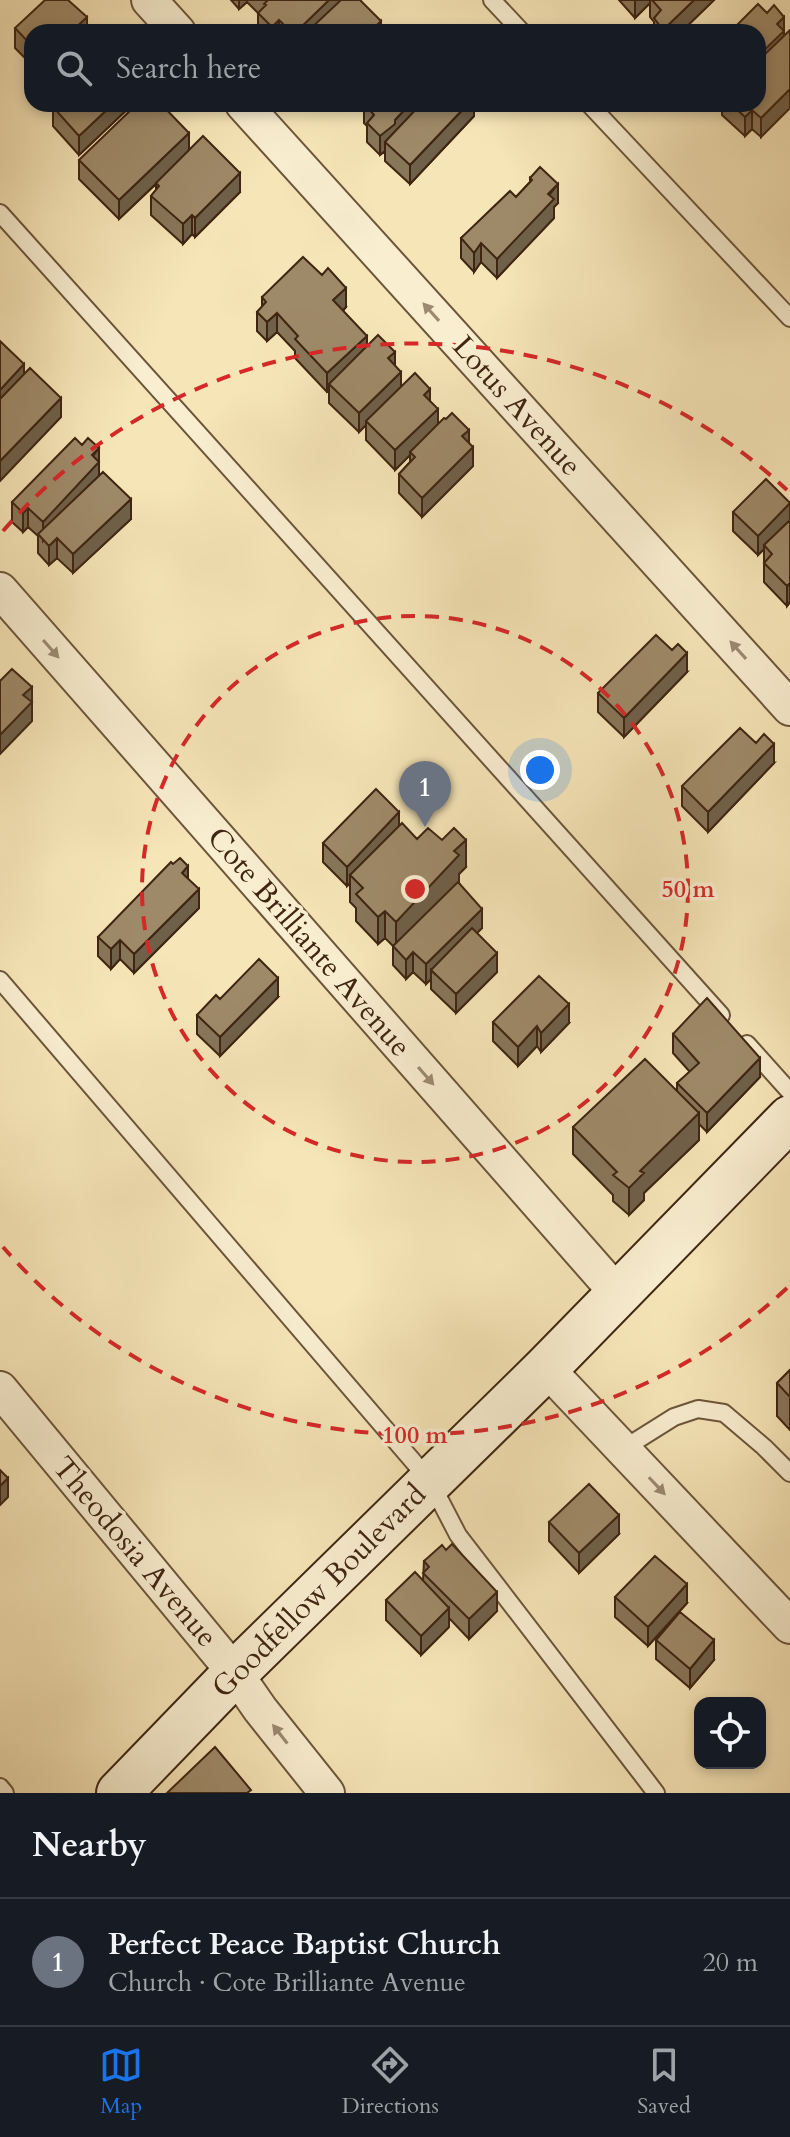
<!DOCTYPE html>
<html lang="en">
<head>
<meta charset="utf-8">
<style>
	body { margin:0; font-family:Cardo,serif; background:#242831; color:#f1f3f6 }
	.controls { position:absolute; right:24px; bottom:24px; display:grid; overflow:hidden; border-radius:16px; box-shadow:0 4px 12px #0003 }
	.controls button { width:72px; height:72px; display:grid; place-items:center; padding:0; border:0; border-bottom:2px solid #363941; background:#171b24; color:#f1f3f6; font:40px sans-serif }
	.you { position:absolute; left:540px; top:770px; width:28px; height:28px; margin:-20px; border:6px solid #fff; border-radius:50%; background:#1a73e8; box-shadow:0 0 0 12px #1a73e833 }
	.badge { display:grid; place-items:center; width:52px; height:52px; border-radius:50%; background:#1a73e8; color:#fff; font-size:26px; font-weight:700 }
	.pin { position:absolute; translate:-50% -66px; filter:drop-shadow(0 2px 4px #0008) }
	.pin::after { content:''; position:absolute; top:42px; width:28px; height:24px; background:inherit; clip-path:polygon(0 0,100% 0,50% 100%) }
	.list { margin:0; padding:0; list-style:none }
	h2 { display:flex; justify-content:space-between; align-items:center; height:104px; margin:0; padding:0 32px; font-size:34px }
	h2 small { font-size:26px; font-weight:400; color:#9ea1a6 }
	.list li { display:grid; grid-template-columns:52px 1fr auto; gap:24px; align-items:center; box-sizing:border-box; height:128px; padding:0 32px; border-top:2px solid #363941 }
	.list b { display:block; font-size:30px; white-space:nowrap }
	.list p { margin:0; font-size:26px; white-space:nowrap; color:#9ea1a6 }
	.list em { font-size:26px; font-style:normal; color:#9ea1a6 }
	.icon { flex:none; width:44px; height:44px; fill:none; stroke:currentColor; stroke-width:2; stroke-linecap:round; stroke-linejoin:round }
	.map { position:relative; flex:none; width:790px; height:1793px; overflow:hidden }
	.search { position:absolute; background:#171b24; box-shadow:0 4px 12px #0003; left:24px; right:24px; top:24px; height:88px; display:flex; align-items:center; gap:20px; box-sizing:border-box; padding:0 28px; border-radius:24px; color:#9ea1a6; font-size:30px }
	.sheet { height:232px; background:#171b24 }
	nav { display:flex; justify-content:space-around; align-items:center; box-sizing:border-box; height:112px; border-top:2px solid #363941; background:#171b24; font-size:22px; color:#9ea1a6 }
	nav a { display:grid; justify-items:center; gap:4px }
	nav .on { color:#1a73e8 }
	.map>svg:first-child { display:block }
</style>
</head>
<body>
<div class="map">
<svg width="790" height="1793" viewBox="0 0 790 1793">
	<rect width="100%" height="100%" fill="#f6e5b7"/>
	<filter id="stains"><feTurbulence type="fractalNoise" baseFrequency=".0025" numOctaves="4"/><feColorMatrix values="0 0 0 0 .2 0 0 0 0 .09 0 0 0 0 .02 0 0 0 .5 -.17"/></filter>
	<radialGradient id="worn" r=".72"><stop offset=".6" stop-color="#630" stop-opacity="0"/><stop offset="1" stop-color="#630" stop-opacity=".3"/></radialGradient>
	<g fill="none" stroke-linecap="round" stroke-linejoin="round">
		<g stroke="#6d553b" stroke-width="20">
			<path id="lane" d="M492 0 522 32
				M589 104 790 318
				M0 213 721 1015
				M0 980 430 1481 458 1535 656 1793
				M747 1044 790 1092
				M623 1449 674 1417 698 1409 724 1413 764 1447 790 1473
				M0 1787 5 1793"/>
		</g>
		<g stroke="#6d553b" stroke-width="38">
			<path id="street" d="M149 0 178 32
				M243 104 790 708
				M0 590 618 1294
				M546 1368 790 1626
				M0 1389 235 1673 260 1709 327 1793"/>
		</g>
		<g stroke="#3f2512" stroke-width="48">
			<path id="secondary" d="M119 1793 235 1673 546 1368 790 1118"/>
		</g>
		<use href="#lane" stroke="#f9eed0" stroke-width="16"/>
		<use href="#street" stroke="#f9eed0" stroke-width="34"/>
		<use href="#secondary" stroke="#f9eed0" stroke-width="44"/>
	</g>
	<path fill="#887659" stroke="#3f2512" stroke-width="2" d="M231 0H360L381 32H258V13L247 2 239 9Z
		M619 0H714L681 32H654V22L650 17V3L635 18Z
		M767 13 784 17V36L761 137 752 129 745 136 722 115V104H758Z
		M15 28 87 32H32V65L15 48Z
		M133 104 79 155 53 126V107Z
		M364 104H474V116L410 184 385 161V151L380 155 367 142V126L364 123Z
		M189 151 240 192 195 237 192 234 183 244 151 215V196L156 190V184L119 219 79 179V160Z
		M530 178 558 203 554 207V218L497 278 481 262 474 272 461 258V238L516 197 530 182Z
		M262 297 346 307 343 311 367 347 395 366 401 387 430 401 438 424 469 442 473 466 422 517 399 493V474L410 462V455L395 470 366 440V425L359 432 329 403V391L327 392 295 358V351L277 332 267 341 257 331V312L262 307Z
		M99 476 131 519 73 573 57 558 49 565 38 553V536L28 527 23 532 12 522V502Z
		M790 503V602L787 606 764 582V549L758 555 733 531V512Z
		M687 672 624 737 598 712V693Z
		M774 763 708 832 682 806V786Z
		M399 826 417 839 466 867 459 874V883L482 928 477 933 497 972 456 1013 431 989V979L426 984 413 972 406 979 393 965V946L385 938 378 944 356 921V908L350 902V883L347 886 323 862V843Z
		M188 879 199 908 134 973 120 959 111 969 98 956V937Z
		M278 997 220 1056 197 1034V1015L220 999Z
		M493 1022 569 1023 541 1052 537 1046 518 1066 493 1041Z
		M673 1034 760 1077 707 1132 699 1124V1140L644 1193V1200L629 1215 613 1201V1195L573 1154V1127L677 1091V1083L690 1072 673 1053Z
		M790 1370V1430L777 1416V1383Z
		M549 1522 619 1534 579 1573 549 1541Z
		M446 1550 497 1611 469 1639 449 1618V1627L421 1655 386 1620V1600L423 1581 424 1561Z
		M615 1597 687 1603 648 1646 615 1617Z
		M656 1640 714 1660 690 1688 656 1659Z"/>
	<path fill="#6f6049" stroke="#3f2512" stroke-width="2" d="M239 0H247V2L239 9Z
		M329 0H348L316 32H296Z
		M635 0H650V3L635 18Z
		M694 0H714L681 32H663V30Z
		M87 17V32H71Z
		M784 17V50L758 75V56L777 24Z
		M279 20V32H272V27Z
		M381 21V32H370Z
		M790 89V108L761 137V118Z
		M113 104H133L79 155V136Z
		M410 104H422L385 142V151L380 155V136Z
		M468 104H474V116L410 184V165Z
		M752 110V129L745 136V117Z
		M189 133V152L119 219V200Z
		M240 173V192L195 237V218Z
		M558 184V203L554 207V218L497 278V259Z
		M192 215V234L183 244V224Z
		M481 243V262L474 272V253Z
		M346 288V307L333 320V300Z
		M277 313V332L267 341V322Z
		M367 336V355L329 384V391L327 392V373Z
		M395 352V371L388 358Z
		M24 364V383L0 409V390Z
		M401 372V391L366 421V425L359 432V413Z
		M430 389V408L424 395Z
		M61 398V417L0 481V461Z
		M438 409V428L410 452V455L395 470V450Z
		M469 430V449L462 436Z
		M473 447V466L422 517V498Z
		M99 448V482L43 541V522Z
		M131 499V519L73 573V554Z
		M790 503V523L764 545V549L758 555V536Z
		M28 508V527L23 532V513Z
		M57 538V558L49 565V546Z
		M790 583V602L787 606V586Z
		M687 653V672L624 737V718Z
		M32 687V721L0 754V735L23 695Z
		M774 744V763L708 832V812Z
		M399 812V832L350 875V883L347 886V867Z
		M466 840V867L459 874V882L396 948V922L454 851Z
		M188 866V886L182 873Z
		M199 889V908L134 973V954Z
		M482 909V928L435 974 431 970V979L426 984V964Z
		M385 911V938L378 944V917Z
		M120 940V959L111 969V949Z
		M413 952V972L406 979V960Z
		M497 953V972L456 1013V994Z
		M278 978V997L220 1056V1037Z
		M569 1004V1023L541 1052V1033Z
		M537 1026V1046L518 1066V1047Z
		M760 1058V1077L707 1132V1113Z
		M699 1113V1140L644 1193V1200L629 1215V1188L640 1171Z
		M8 1478V1497L0 1505V1486Z
		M619 1515V1534L579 1573V1553Z
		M687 1584V1603L648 1646V1627Z
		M497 1592V1611L469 1639V1619Z
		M449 1608V1627L421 1655V1636Z
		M714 1640V1660L690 1688V1669Z"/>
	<path fill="#9e8968" stroke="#3f2512" stroke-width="2" d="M45 0H68L87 17 71 32H32V46L15 28Z
		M268 0H329L296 32H291L279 20 272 27 258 13 266 5 264 4Z
		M341 0H360L381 21 370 32H307Z
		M652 0H694L663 30 654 18 661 10Z
		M758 4 767 13 774 5 784 17 777 24 784 31 758 56V32H730Z
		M790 30V89L761 118 752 110 745 117 731 104H758V61Z
		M57 104H113L79 136 53 107Z
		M137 104H161L189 133 119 200 79 160Z
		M365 104H410L395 120V124L380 136 367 123 374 115Z
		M421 104H468L410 165 385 142Z
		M203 136 240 173 195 218 192 215 183 224 151 196 159 186 156 183Z
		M540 167 558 184 548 194 554 199 497 259 481 243 474 253 461 238 510 191 516 197 532 180 530 178Z
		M303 257 322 275 328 268 346 288 333 300 367 336 327 373 295 339 298 336 277 313 267 322 257 312 266 302 262 297Z
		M378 335 395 352 388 358 401 372 359 413 329 384Z
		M0 341 24 364 0 390Z
		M30 368 61 398 0 461V399Z
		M415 373 430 389 424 395 438 409 395 450 366 421Z
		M452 413 469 430 462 436 473 447 422 498 399 474 415 457 410 452 444 418 446 419Z
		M75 438 82 445 88 438 99 448 92 455 99 462 43 522 28 508 23 513 12 502Z
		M103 472 131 499 73 554 57 538 49 546 38 534Z
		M766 479 790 503 758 536 733 512Z
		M790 520V583L787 586 764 563 772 554 764 545Z
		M656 635 672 650 678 644 687 653 624 718 598 693Z
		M12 669 32 687 23 695 32 702 0 735V681Z
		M740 728 756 743 764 734 774 744 708 812 682 786Z
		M376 789 399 812 347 867 323 843Z
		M402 823 417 839 428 828 442 840 454 828 466 840 454 851 459 855 396 922 385 911 378 917 356 894 363 888 350 875Z
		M180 858 188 866 182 873 199 889 134 954 120 940 111 949 98 937 171 862 173 864Z
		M458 882 482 909 426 964 413 952 406 960 393 946Z
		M472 928 497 953 456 994 431 970Z
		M259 959 278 978 220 1037 197 1015 216 995 220 999Z
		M539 976 569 1004 541 1033 537 1026 518 1047 493 1022Z
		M707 998 760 1058 707 1113 677 1083 699 1063 673 1034Z
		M645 1059 699 1113 640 1171 644 1173 629 1188 613 1175 617 1172 573 1127Z
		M790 1370V1397L777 1383Z
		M0 1470 8 1478 0 1486Z
		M589 1484 619 1515 579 1553 549 1522Z
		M452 1544 497 1592 469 1619 423 1573 429 1567 424 1561 442 1545 446 1550Z
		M655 1556 687 1584 648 1627 615 1597Z
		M415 1572 449 1608 421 1636 386 1600Z
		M680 1612 714 1640 690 1669 656 1640Z
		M215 1747 251 1790 247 1793H167Z"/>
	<defs><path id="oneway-solid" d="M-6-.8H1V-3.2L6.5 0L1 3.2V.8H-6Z" transform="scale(2)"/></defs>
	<g fill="#9c8a71">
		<use href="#oneway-solid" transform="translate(431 312) rotate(-132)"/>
		<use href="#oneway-solid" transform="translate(51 649) rotate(49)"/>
		<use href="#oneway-solid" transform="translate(738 650) rotate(-132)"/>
		<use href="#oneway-solid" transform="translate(426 1076) rotate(49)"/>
		<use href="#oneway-solid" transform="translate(657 1486) rotate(47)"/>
		<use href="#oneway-solid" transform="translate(280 1734) rotate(-128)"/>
	</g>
	<g fill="none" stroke="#d62828" stroke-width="4" stroke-dasharray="14 10">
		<circle cx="415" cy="889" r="273"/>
		<path d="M787 1288A546 546 0 0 1 3 1247M3 531A546 546 0 0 1 787 490"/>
	</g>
	<g text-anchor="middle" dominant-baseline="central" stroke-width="7" stroke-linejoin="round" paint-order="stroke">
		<g font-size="30" fill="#3f2512" stroke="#f9eed0">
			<text transform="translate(517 406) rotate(48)">Lotus Avenue</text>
			<text transform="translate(309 942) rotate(49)">Cote Brilliante Avenue</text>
			<text transform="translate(135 1552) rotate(50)">Theodosia Avenue</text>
			<text transform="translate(319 1591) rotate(-45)">Goodfellow Boulevard</text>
		</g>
	</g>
	<circle cx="415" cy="889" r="12" fill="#d62828" stroke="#f9eed0" stroke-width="4"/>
	<g font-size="24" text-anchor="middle" font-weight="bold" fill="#d62828" stroke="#f9eed0" stroke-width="7" stroke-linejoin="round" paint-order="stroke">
		<text x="688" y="897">50 m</text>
		<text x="415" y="1443">100 m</text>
	</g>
	<rect width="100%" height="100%" filter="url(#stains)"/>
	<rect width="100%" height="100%" fill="url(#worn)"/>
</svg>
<div class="controls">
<button><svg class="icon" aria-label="locate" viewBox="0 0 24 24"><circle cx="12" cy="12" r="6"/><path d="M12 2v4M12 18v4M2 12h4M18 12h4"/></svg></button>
</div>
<div class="you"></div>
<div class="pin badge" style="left:425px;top:827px;background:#6b7280">1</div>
<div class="search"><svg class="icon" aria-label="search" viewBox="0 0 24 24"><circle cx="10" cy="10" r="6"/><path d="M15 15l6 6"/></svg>Search here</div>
</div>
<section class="sheet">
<h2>Nearby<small></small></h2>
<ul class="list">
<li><span class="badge" style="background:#6b7280">1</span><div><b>Perfect Peace Baptist Church</b><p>Church · Cote Brilliante Avenue</p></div><em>20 m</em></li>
</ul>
</section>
<nav>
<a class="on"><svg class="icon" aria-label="map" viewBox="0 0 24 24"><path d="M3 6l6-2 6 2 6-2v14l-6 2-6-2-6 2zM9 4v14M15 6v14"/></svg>Map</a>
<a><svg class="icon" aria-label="directions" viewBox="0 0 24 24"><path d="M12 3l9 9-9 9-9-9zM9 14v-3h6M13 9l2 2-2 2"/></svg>Directions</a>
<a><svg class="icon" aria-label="saved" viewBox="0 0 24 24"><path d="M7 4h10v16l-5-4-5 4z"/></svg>Saved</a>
</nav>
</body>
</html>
